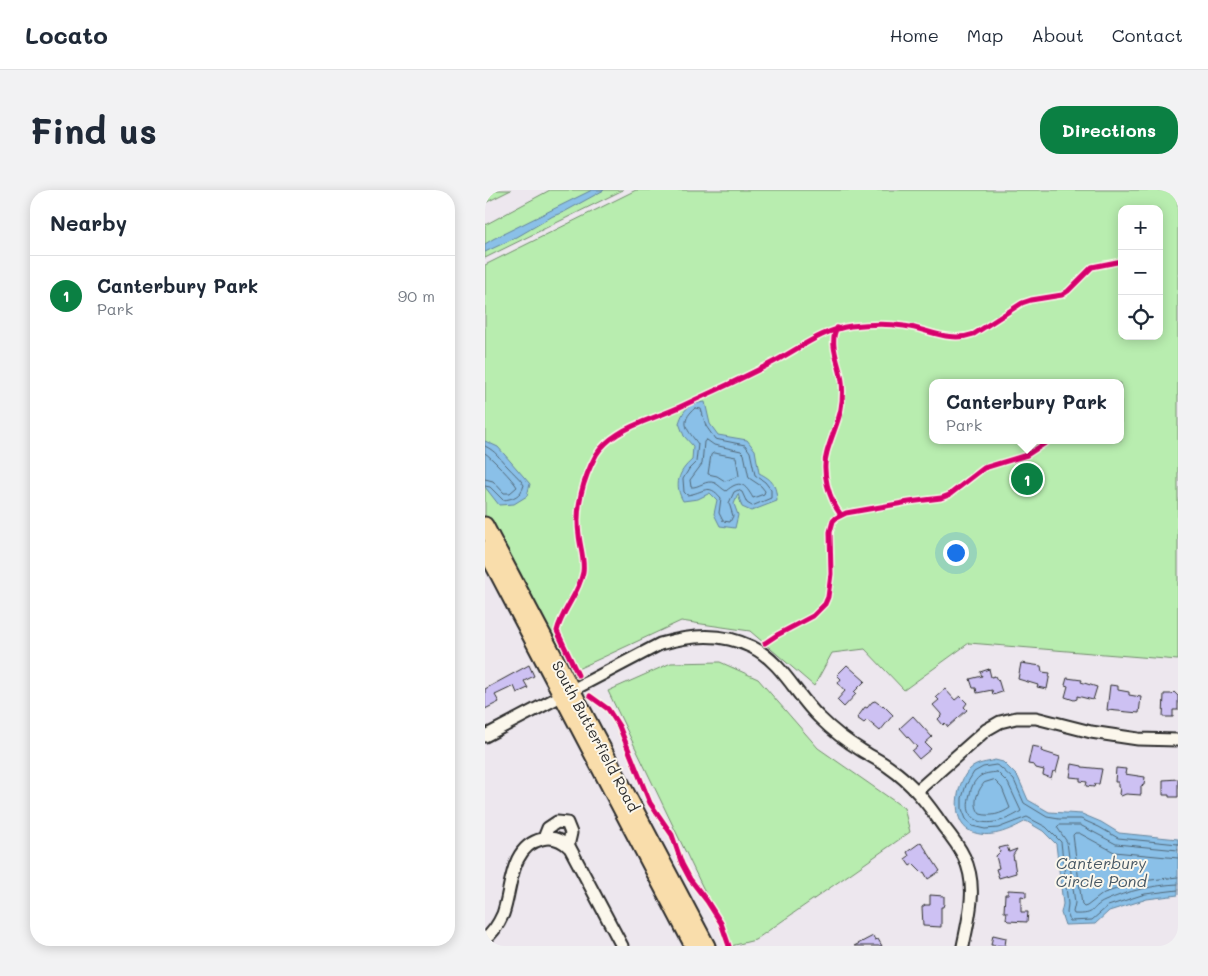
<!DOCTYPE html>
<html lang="en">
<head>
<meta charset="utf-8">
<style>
	body { margin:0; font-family:Mali,sans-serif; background:#f2f2f3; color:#1f2937 }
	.controls { position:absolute; right:15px; top:15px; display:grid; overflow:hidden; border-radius:10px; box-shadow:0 2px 12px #0003 }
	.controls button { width:45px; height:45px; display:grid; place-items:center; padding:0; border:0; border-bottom:1px solid #e0e1e3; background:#fff; color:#1f2937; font:25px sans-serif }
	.you { position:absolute; left:470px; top:362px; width:18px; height:18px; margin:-12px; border:4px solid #fff; border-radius:50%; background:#1a73e8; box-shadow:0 0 0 8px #1a73e833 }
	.badge { display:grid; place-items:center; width:32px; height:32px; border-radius:50%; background:#0b8043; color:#fff; font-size:16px; font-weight:700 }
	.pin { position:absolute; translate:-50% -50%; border:2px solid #fff; box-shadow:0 1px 5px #0006 }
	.popup { position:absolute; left:444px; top:189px; width:195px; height:65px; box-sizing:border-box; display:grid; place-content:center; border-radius:10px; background:#fff; filter:drop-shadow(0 1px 4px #0005); font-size:16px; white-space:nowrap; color:#747a83 }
	.popup b { font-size:19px; color:#1f2937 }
	.popup::after { content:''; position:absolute; left:50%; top:100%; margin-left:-10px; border:10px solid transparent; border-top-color:#fff }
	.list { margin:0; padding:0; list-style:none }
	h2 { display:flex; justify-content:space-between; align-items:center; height:65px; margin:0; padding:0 20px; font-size:21px }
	h2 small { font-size:16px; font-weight:400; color:#747a83 }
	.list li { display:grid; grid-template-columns:32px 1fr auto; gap:15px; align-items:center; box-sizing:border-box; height:80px; padding:0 20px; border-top:1px solid #e0e1e3 }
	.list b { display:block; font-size:19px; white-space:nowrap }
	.list p { margin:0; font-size:16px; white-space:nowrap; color:#747a83 }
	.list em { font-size:16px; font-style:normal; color:#747a83 }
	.icon { flex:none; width:28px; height:28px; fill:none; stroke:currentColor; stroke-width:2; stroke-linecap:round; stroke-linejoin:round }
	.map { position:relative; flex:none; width:693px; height:756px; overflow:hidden; border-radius:20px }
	header { display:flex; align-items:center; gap:30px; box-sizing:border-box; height:70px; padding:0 25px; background:#fff; border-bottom:1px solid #e0e1e3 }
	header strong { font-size:24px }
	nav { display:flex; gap:28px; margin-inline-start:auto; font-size:18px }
	.intro { display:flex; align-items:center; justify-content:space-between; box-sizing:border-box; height:120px; padding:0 30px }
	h1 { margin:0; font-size:35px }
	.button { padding:12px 22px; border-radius:20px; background:#0b8043; color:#fff; font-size:18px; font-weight:700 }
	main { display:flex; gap:30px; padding:0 30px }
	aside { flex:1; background:#fff; border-radius:20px; box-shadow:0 2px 12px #0003 }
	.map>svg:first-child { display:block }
</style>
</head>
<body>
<header>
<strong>Locato</strong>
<nav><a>Home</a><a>Map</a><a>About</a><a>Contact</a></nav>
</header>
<div class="intro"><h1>Find us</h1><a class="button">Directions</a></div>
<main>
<aside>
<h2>Nearby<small></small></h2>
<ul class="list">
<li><span class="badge">1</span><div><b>Canterbury Park</b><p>Park</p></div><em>90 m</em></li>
</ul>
</aside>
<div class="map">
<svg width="693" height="756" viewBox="0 0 693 756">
	<rect width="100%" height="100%" fill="#ede7ee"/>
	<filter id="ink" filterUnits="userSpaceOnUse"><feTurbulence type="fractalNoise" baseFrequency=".02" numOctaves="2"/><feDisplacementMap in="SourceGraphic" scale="10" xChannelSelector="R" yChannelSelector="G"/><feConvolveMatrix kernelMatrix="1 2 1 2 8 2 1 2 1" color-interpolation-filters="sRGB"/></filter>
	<g filter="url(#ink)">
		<path fill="#b8edaf" stroke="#728c6d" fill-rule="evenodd" d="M0 0H26L0 13Z
			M65 0H138L0 68V35Z
			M151 0H693V470L484 453 419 500 380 459 347 463 329 496 265 441 196 431 84 483 0 345V75ZM637 19H674V146H637ZM448 193H636V250H448Z
			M235 472 273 489 333 558 419 618 425 642 270 750 246 756 123 501 186 473Z"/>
		<path fill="#8ac0e8" stroke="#64849c" d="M107 0H119L79 22 68 26 32 47 0 62V54L8 49Z
			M220 212 225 234 233 245 262 250 270 260 274 283C288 290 291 295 292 311L266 321 257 317 253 304 249 314 253 325 250 338 235 336 229 324 232 310 225 303 213 309 198 311C189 295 193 282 207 270L208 256 199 246 194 233C199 218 204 214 220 212Z
			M0 251 13 257 45 294 42 306 29 314 14 315 0 297Z
			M510 570 518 572 533 587 543 610 564 622 597 624 616 632 634 643 693 649V705L662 709 624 721 610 734 580 735 576 723 578 714 571 654 558 641 541 631C525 640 504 650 485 641 465 631 471 592 485 579 493 572 502 573 510 570Z"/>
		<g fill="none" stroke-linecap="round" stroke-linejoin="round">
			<path stroke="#516777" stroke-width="1" d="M210 218 216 219 221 236 230 249 260 255 265 262 270 285 280 292 286 300V308L267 316 262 313 257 302 253 300 249 302 244 313 248 326 245 332 238 331 234 323 236 308C223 292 219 303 202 305L199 302 198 289 204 279 211 272 213 254C203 240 193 233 210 218Z
				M222 250 229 255 256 261 259 264 264 288 276 296 280 301 279 304 268 308C260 294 255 289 241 301 237 299 234 295 230 293 221 289 214 298 206 297L205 290 217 274 219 252Z
				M0 256C12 262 13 267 22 276 28 283 34 287 39 295 36 306 28 309 18 310L5 297 0 296
				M0 263C6 267 29 291 32 297L25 303H19L8 291 0 289
				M229 263 251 267 254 286 240 291 232 286 223 284 226 265Z
				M512 582 523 593 536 621C516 636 474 642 485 604 486 598 489 591 494 587 499 583 506 583 512 582Z
				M509 590 517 598 525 618C516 624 506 627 495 624 487 614 492 602 499 593Z
				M693 654 633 648 614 637 596 629H574L562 627 539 613 529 590 515 577 511 575 498 577 489 582 481 595 477 608V619L481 629 487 636 500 639 513 638 542 627 561 637 576 652 583 714 582 723 585 731 607 730 623 716 660 704 693 700
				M693 660 631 654 595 635H574L572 637 582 652 590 713 588 722 589 724C613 725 604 718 620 711 642 701 669 695 693 694
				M693 668 629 662 594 643H590L588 645 597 715 599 717 602 716 619 703 657 691 693 687"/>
		</g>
		<path fill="#cdc1f3" stroke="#2b2b2b" d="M536 473 556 476 557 482 565 483 562 499 552 497 553 495 533 489Z
			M44 475 49 486 39 491 43 498 32 503 29 496 10 505 14 512 0 519V499Z
			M362 475 380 491 369 502 371 504 359 517 352 510 360 501 353 493 356 489 352 485Z
			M504 479 506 487 510 486 512 490 513 489 517 502 508 505 507 500 492 503 491 498H488L485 489 497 486 495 482Z
			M582 488 597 490 596 492 612 497 608 510 592 506V509L589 510 580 507 583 496 580 495Z
			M625 495 633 496V500L644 502V505L656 507 654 523 622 520Z
			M460 499 470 510 475 506 482 513 479 517 482 520 463 537 460 533 458 535 453 529 456 526V524L448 515 454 510 451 507Z
			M689 502 693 506V520H688V527H678L679 504H687Z
			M390 511 397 516 398 515 408 525 395 541 382 530 379 533 372 528 380 517 382 518 387 512Z
			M428 526 447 547 440 553 446 559 434 569 427 561 432 557 415 538Z
			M547 556 557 558 556 561 575 567 571 582 568 581 566 588 558 585 559 580 551 578 549 575 543 574Z
			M587 574 597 576V577L617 579 614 594H610L609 597 601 596 602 592 595 591V588L585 587Z
			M631 578 641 579 640 584 660 587 659 595 656 596V605L641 604 636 606 634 604 635 598 633 597V592H630Z
			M693 589V607H684V605H678V590Z
			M436 652 455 681 443 689 439 682 437 683 428 674 425 676 420 669 424 666 422 662Z
			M522 656 524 662 532 659 528 665 531 683 514 688 511 679 514 678 511 666 515 662 514 658Z
			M523 700 541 701V707L536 706V722H543L542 732 523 731 521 729 522 722H519L520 704H523Z
			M445 705 459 706V714L458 717H456V737L438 736 437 717 440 715H445Z
			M508 745 521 748 520 756 506 755Z
			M388 746 390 750 393 749 397 756H369Z"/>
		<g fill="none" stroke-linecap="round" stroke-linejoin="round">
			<g stroke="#2b2b2b" stroke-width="15">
				<path id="minor" d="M0 546 175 454C206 445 236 442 267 457 297 472 311 505 334 527 347 540 361 551 376 560 385 566 396 571 405 578 427 593 443 614 458 636 466 646 474 656 479 667 493 696 484 726 478 756
					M432 601 501 540 515 532 531 528H551L606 542 653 549 693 550
					M59 648 63 638 72 632 82 633 86 643 83 656
					M0 749C8 743 14 733 18 724 27 699 24 657 57 649 68 646 77 650 85 658L137 756"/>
			</g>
			<g stroke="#2b2b2b" stroke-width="19">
				<path id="major" d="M0 335 222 756
					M0 359 208 756"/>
			</g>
			<use href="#minor" stroke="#fbf7ec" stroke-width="11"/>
			<use href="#major" stroke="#f9ddab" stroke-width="15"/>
			<g stroke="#fbf7ec" stroke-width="8">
				<path id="cycleway" d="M352 138C343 153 355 175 357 191 360 223 350 234 342 262 336 282 344 309 356 325
					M280 453 292 445 328 426 340 414 343 407 346 384 345 342 348 331 351 328 361 323 424 312 456 308 464 305 499 278 542 265 565 250
					M93 485 72 441C77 420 94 404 98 382 100 370 95 357 94 345 90 318 98 289 111 265 116 257 125 249 133 244 153 231 177 226 199 215 231 200 263 186 294 169 318 156 338 140 366 136 383 134 402 133 419 136 443 139 464 153 489 144L537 113 546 110 577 105 583 101 607 77 637 71
					M105 506 123 519 134 536 165 613 187 645 197 674 205 689 222 711 236 733 244 756"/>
			</g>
			<use href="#cycleway" stroke="#d6006c" stroke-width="5"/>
		</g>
	</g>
	<g text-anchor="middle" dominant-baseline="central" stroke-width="4" stroke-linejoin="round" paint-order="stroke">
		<g font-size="15" fill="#2b2b2b" stroke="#fbf7ec">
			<text transform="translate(111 546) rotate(62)">South Butterfield Road</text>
		</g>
		<g font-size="16" font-style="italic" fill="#485864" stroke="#fbf7ec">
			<text x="616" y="672">Canterbury<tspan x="616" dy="18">Circle Pond</tspan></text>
		</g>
	</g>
</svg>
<div class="controls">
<button>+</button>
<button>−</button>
<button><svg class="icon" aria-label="locate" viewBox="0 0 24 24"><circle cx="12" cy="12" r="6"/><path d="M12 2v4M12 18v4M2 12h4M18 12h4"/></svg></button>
</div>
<div class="you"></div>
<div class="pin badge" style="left:542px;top:289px">1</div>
<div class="popup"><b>Canterbury Park</b>Park</div>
</div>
</main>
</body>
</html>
